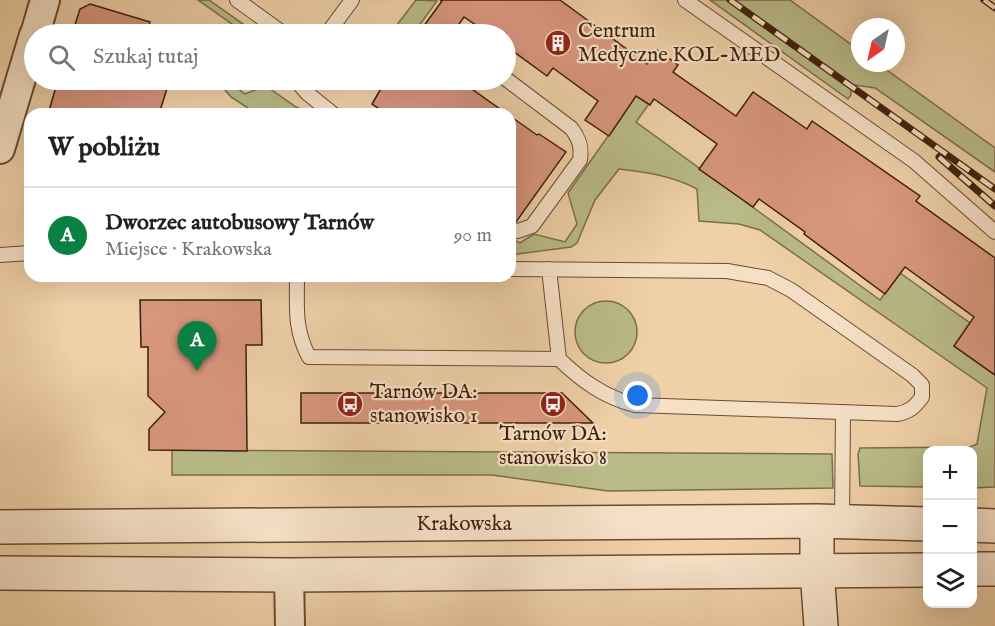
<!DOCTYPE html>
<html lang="pl">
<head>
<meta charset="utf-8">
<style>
	body { margin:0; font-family:"IM FELL English",serif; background:#f6f6f6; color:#222 }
	.controls { position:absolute; right:18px; bottom:18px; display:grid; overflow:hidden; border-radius:12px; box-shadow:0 6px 24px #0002 }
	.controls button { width:54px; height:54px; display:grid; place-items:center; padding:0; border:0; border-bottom:2px solid #e0e0e0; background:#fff; color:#222; font:30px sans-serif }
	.compass { position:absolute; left:851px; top:18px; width:54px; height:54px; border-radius:50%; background:#fff; box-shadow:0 6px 24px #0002; rotate:214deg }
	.you { position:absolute; left:638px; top:396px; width:21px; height:21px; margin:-15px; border:4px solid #fff; border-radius:50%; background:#1a73e8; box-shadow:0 0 0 9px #1a73e833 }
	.badge { display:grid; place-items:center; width:39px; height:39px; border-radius:50%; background:#0b8043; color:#fff; font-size:20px; font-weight:700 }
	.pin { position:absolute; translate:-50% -50px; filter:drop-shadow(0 2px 3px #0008) }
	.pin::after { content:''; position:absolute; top:32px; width:21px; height:18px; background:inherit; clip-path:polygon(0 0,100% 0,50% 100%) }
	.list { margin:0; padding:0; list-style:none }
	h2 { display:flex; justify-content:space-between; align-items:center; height:78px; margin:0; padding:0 24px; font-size:26px }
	h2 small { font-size:20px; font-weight:400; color:#767676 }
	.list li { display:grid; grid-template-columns:39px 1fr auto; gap:18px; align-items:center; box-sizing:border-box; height:96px; padding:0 24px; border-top:2px solid #e0e0e0 }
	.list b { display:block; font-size:22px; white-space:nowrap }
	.list p { margin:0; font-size:20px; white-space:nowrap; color:#767676 }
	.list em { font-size:20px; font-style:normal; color:#767676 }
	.icon { flex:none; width:33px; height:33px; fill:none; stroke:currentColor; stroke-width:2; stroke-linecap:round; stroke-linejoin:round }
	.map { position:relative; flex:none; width:995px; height:626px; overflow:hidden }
	.search { position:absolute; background:#fff; box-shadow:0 6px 24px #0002; left:24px; top:24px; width:492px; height:66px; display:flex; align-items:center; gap:15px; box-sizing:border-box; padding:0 21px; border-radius:33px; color:#767676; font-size:22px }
	.panel { position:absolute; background:#fff; box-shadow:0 6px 24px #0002; left:24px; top:108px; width:492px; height:174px; border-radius:18px }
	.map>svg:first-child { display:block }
</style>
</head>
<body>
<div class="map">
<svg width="995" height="626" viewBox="0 0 995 626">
	<rect width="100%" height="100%" fill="#efd0a7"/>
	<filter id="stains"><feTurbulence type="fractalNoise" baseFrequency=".00333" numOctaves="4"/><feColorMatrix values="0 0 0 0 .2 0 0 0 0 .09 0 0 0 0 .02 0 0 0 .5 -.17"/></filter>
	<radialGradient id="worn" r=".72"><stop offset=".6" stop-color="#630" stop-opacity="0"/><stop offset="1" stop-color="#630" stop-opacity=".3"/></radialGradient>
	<path fill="#b9bb88" stroke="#7c6d4a" stroke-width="1.5" d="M198 0H209L257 34H246Z
		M416 0 437 1 413 34H390Z
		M710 0H790L860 51V63H877L995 148V172L875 88 855 85 851 89V95L848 99Z
		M618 42 636 80 629 91 649 104 636 122 880 300 900 273 970 323 954 346 995 375V487L973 488 972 450H928L927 487 860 486 858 454 860 448 970 447 977 444 987 388 760 230 739 224 699 221 697 189C673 176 646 172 619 169L595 200 577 243 571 247 510 255V238L520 243 534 234 565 242 577 224 568 193 623 115 586 86Z
		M216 80H226L245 94 266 86 296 107 314 114H257L231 97Z
		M575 332a31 31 0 1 1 62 0a31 31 0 1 1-62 0Z
		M172 450 832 454 833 488 608 491 492 475H172Z"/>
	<path fill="#d8967e" stroke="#3f1f0b" stroke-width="1.5" d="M440 0H560L647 64 657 50 678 65 673 72 736 116 753 92 807 129 812 121 920 196 916 201 995 258V375L954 346 974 317 905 267 885 294 804 234 805 232 759 199 753 207 699 169 717 144 654 99 650 105 636 96 609 136 585 120 598 101 553 68 547 76 506 46V34H489L464 17 452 34H418L442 1Z
		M90 4 150 22 146 34H72L80 9Z
		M58 80H161L169 82 159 114H48Z
		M386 80H459L507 114H387L372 104Z
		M510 116 537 135 539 134 566 152 516 222 510 221Z
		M140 300H261L262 345H246L247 451 149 450V429L165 412 148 396V347H141Z
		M301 393H562L593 423H301Z"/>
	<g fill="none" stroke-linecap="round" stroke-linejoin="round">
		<g stroke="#6b4b32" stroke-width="16">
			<path id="service" d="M237 0 284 34
				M685 0 914 161 995 232
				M327 34 352 0
				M506 79 571 128C579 138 582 147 580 160L532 226 518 231 510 230
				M296 80 307 93 333 114
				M0 255 30 253
				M510 269 727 271 768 278 791 290 912 375 922 385V397C915 407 909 412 897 414L635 405C604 397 582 381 559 359L549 269
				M297 276C297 307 294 329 309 357L559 359
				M842 522 843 412"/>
		</g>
		<g stroke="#6b4b32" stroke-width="32">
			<path id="minor" d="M35 34 45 0
				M0 149 34 35
				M289 575 290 626"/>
		</g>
		<g stroke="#6b4b32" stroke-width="36">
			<path id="tertiary" d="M817 521V570L821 626
				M972 525 995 526
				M0 527 817 521 928 524
				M972 569H995
				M0 573 289 575 928 570"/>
		</g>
		<use href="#service" stroke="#f5e0c6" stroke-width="14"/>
		<use href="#minor" stroke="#f5e0c6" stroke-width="28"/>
		<use href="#tertiary" stroke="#f5e0c6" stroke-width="33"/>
		<g stroke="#3f1f0b" stroke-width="7">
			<path id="rail" d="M730 0 995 189
				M984 0 995 8
				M939 157 995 206"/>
		</g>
		<use href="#rail" stroke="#f5e0c6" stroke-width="4.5" stroke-dasharray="14" stroke-linecap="butt"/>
	</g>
	<defs>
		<g id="building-disc" transform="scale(1.35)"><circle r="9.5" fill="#8f2418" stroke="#f5e0c6"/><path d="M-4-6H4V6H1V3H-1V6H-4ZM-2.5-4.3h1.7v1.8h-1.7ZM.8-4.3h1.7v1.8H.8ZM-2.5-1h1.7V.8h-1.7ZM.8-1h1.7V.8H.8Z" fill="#fff"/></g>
		<g id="bus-disc" transform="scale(1.35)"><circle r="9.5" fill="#8f2418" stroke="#f5e0c6"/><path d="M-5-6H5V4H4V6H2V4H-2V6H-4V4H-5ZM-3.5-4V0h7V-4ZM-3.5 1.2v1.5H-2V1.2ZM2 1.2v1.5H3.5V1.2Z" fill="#fff"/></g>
	</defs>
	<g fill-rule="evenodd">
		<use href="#building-disc" x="558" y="43"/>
		<use href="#bus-disc" x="350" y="404"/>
		<use href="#bus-disc" x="553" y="404"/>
	</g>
	<g text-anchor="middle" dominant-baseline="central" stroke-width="4.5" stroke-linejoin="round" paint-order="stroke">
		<g font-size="21" fill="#3f1f0b" stroke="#f5e0c6" text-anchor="start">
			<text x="578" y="31">Centrum<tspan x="578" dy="24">Medyczne KOL-MED</tspan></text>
			<text x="370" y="392">Tarnów DA:<tspan x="370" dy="24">stanowisko 1</tspan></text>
			<text x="553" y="434" text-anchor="middle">Tarnów DA:<tspan x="553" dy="24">stanowisko 8</tspan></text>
		</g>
		<g font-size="21" fill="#3f1f0b" stroke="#f5e0c6">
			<text x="464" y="524">Krakowska</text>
		</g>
	</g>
	<rect width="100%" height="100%" filter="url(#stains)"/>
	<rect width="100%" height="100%" fill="url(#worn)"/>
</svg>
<div class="controls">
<button>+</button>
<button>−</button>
<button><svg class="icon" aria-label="layers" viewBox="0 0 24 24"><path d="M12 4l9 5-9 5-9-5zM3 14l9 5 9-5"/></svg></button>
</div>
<svg class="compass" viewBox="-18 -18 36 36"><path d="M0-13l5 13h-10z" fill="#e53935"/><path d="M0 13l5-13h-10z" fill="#767676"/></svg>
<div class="you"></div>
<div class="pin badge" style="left:197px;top:371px">A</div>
<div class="search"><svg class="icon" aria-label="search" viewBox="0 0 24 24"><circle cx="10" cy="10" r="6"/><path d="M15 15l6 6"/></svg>Szukaj tutaj</div>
<section class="panel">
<h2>W pobliżu<small></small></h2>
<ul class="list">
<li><span class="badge">A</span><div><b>Dworzec autobusowy Tarnów</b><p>Miejsce · Krakowska</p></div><em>90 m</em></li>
</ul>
</section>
</div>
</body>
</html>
